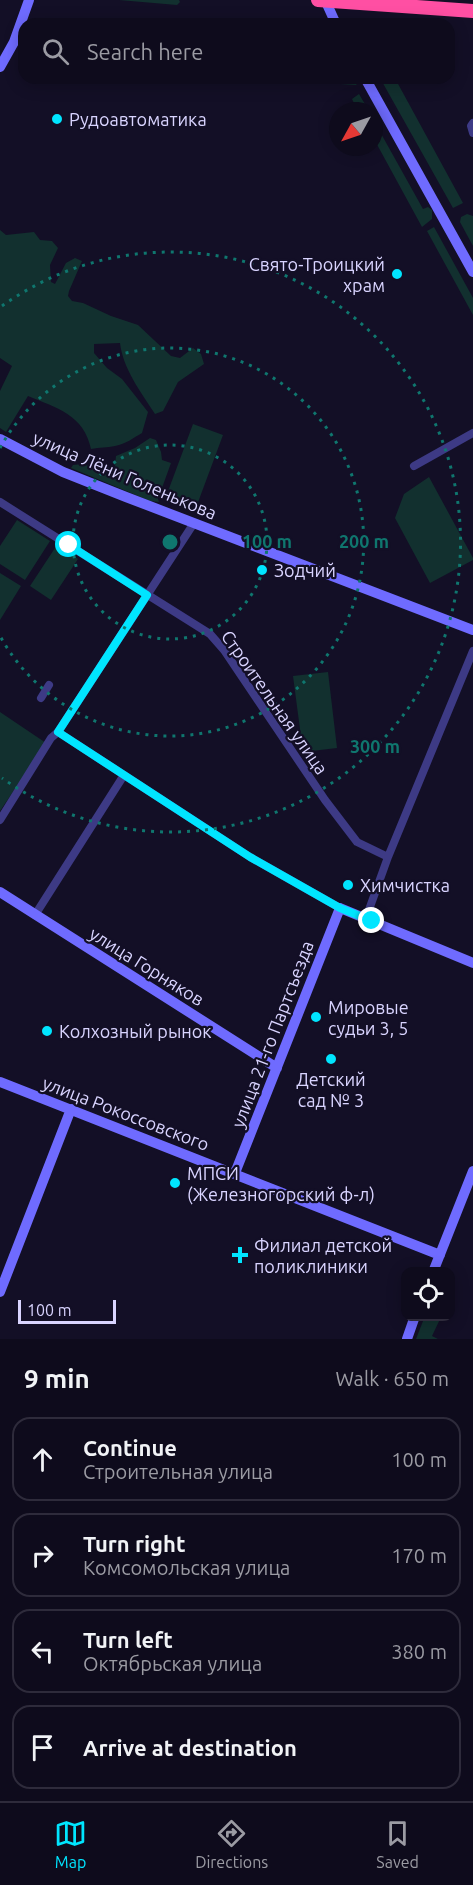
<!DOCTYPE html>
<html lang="en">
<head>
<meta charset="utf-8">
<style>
	body { margin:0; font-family:Ubuntu,sans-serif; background:#1c1929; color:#f1f3f6 }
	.controls { position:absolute; right:18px; bottom:18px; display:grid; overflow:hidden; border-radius:12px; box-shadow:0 3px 15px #0003 }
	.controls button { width:54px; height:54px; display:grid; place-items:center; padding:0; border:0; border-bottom:2px solid #2e2b3b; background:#0e0b1c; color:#f1f3f6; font:30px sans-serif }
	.compass { position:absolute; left:329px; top:102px; width:54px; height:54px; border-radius:50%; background:#0e0b1c; box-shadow:0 3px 15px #0003; rotate:230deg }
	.scale { position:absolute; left:18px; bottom:15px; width:98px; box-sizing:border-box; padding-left:6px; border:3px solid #d9d4ff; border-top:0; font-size:16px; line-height:21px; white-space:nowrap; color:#d9d4ff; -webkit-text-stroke:4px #130f26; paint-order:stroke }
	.stop { position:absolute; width:18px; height:18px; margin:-14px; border:4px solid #00e5ff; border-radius:50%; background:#fff }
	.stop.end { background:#00e5ff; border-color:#fff; box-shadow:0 2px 6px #0008 }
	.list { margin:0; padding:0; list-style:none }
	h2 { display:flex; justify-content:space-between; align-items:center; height:78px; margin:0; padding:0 24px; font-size:26px }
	h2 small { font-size:20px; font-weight:400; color:#9b9ba3 }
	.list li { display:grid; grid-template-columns:39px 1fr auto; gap:18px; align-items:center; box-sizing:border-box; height:84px; margin:0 12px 12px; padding:0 12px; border:2px solid #2e2b3b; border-radius:18px }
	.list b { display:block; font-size:22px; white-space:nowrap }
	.list p { margin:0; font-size:20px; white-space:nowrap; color:#9b9ba3 }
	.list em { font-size:20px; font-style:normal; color:#9b9ba3 }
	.icon { flex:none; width:33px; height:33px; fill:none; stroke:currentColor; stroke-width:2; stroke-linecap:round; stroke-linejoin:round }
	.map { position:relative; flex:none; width:473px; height:1339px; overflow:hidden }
	.search { position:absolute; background:#0e0b1c; box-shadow:0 3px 15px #0003; left:18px; right:18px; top:18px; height:66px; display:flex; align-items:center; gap:15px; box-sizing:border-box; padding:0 21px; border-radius:18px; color:#9b9ba3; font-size:22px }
	.sheet { height:462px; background:#0e0b1c }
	nav { display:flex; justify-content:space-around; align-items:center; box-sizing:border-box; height:84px; border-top:2px solid #2e2b3b; background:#0e0b1c; font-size:16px; color:#9b9ba3 }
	nav a { display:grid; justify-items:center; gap:3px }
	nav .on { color:#00e5ff }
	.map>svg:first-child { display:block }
</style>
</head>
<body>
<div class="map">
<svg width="473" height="1339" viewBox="0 0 473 1339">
	<rect width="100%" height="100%" fill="#130f26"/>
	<path fill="#12302f" d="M119 0H179L180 2 177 5Z
		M321 78H357L359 81 356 85 324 83Z
		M380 78H394L397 82 463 203 453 208Z
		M359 94 369 111H358L352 99Z
		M374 121 423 209 428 207 432 210V219L422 227 374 139Z
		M467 214 473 216V246L460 222 461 217Z
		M434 227 473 298V315L427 231Z
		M0 230 6 235 34 232 40 240 52 241 58 248 50 265 51 282 55 284 66 263 75 258 82 261 69 291 68 296 72 301 83 303 111 316 138 325 171 356 180 358 193 348 201 354 204 364 178 382 163 411 155 414C141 392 123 369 120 343L94 344V353L107 368 122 379 148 412 142 433C133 438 126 444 115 446 107 448 100 447 91 449 84 415 57 408 28 396L6 432 0 428V391L12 366 0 358Z
		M193 424 223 435 197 505 167 494Z
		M150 438 156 440 161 452 162 460 171 463 158 499 159 502 150 501 71 468 73 465 83 464 110 473 115 466 116 456 135 448Z
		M429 477 473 558V560L430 583 395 518 404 494Z
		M17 520 50 541 25 580 0 564V546Z
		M57 545 78 559 51 600 30 586Z
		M0 573 21 586 0 620Z
		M328 672 337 748 303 752 293 676Z
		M0 712 46 743 0 811Z
		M425 1316 441 1317 432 1336 438 1339H416Z"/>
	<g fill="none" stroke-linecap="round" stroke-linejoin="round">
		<path stroke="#3d3a85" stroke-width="8" d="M473 123 471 126 473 133
			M414 466 473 433
			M0 502 210 634 224 650 325 800 357 842 388 857
			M41 698 49 685
			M58 732 250 857 340 908
			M0 820 51 738 58 732 194 523
			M35 915 124 775
			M366 918 388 857 473 651"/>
		<path stroke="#6f6bff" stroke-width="10" d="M326 2 336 24
			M0 67 14 42 29 0
			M365 78 473 272
			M0 439 63 472 126 497 473 630
			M0 892 277 1068
			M0 1082 440 1255
			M235 1173 340 908 473 963
			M433 1272 473 1171
			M0 1292 71 1109
			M407 1339 415 1316"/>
		<path stroke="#ff4fa3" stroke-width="14" d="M318 0 473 11"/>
	</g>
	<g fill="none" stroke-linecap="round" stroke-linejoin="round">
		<path stroke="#00e5ff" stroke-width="8" d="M69 545 147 595 58 732 250 857 340 908 372 921"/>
	</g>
	<g fill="none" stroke="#0f766e" stroke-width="3" stroke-dasharray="3 6">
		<circle cx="170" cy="542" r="97"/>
		<path d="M0 448A194 194 0 1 1 0 636"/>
		<path d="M2 306A290 290 0 1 1 2 778"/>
	</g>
	<g fill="#00e5ff" stroke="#130f26" stroke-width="2">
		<circle cx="57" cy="119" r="6"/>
		<circle cx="397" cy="274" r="6"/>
		<circle cx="262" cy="570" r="6"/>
		<circle cx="348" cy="885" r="6"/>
		<circle cx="316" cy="1017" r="6"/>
		<circle cx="47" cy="1031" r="6"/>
		<circle cx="331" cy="1059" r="6"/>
		<circle cx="175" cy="1183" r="6"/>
		<path d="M237 1246h6v6h6v6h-6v6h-6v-6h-6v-6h6z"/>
	</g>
	<g text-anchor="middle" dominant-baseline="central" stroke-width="4.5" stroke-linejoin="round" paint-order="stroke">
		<g font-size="18" fill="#d9d4ff" stroke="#130f26" text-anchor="start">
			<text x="69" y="119">Рудоавтоматика</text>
			<text x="385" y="264" text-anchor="end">Свято-Троицкий<tspan x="385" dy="21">храм</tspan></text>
			<text x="274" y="570">Зодчий</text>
			<text x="360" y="885">Химчистка</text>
			<text x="328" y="1007">Мировые<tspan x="328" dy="21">судьи 3, 5</tspan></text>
			<text x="59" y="1031">Колхозный рынок</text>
			<text x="331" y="1079" text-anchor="middle">Детский<tspan x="331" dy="21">сад № 3</tspan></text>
			<text x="187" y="1173">МПСИ<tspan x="187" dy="21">(Железногорский ф-л)</tspan></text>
			<text x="254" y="1245">Филиал детской<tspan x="254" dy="21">поликлиники</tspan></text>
		</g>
		<g font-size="18" fill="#d9d4ff" stroke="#130f26">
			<text transform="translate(125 475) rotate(23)">улица Лёни Голенькова</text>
			<text transform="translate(275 702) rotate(55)">Строительная улица</text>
			<text transform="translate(147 966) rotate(32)">улица Горняков</text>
			<text transform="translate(272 1034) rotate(-69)">улица 21-го Партсъезда</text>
			<text transform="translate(126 1113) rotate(21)">улица Рокоссовского</text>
		</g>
	</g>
	<circle cx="170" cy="542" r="9" fill="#0f766e" stroke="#130f26" stroke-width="3"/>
	<g font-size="18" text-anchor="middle" font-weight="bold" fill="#0f766e" stroke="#130f26" stroke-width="4.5" stroke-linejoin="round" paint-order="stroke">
		<text x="267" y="548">100 m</text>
		<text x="364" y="548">200 m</text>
		<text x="375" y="753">300 m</text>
	</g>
</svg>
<div class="controls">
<button><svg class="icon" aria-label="locate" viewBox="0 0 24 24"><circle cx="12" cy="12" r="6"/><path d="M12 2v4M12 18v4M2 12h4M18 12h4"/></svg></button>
</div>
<svg class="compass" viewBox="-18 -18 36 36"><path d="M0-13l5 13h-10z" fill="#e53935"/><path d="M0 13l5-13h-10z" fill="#9b9ba3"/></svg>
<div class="scale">100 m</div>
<div class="stop" style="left:69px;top:545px"></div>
<div class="stop end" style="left:372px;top:921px"></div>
<div class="search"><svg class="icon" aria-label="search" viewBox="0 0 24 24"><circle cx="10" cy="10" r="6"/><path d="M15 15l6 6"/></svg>Search here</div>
</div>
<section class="sheet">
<h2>9 min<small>Walk · 650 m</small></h2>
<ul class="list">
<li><svg class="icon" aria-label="ahead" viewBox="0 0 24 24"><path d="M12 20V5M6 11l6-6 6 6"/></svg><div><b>Continue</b><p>Строительная улица</p></div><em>100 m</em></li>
<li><svg class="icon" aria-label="right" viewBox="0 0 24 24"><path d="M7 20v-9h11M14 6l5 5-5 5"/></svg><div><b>Turn right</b><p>Комсомольская улица</p></div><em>170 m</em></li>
<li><svg class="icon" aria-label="left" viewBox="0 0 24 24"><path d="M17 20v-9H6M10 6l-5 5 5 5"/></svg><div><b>Turn left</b><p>Октябрьская улица</p></div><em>380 m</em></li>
<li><svg class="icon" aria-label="arrive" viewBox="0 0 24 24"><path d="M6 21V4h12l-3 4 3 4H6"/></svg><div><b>Arrive at destination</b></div></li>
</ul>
</section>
<nav>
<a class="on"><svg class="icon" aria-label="map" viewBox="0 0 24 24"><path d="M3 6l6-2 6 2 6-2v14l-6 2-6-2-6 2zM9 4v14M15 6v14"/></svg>Map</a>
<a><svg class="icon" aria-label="directions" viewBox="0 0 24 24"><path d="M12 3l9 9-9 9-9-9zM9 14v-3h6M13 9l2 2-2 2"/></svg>Directions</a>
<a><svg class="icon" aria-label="saved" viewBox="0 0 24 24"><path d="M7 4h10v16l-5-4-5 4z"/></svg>Saved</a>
</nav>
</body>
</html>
